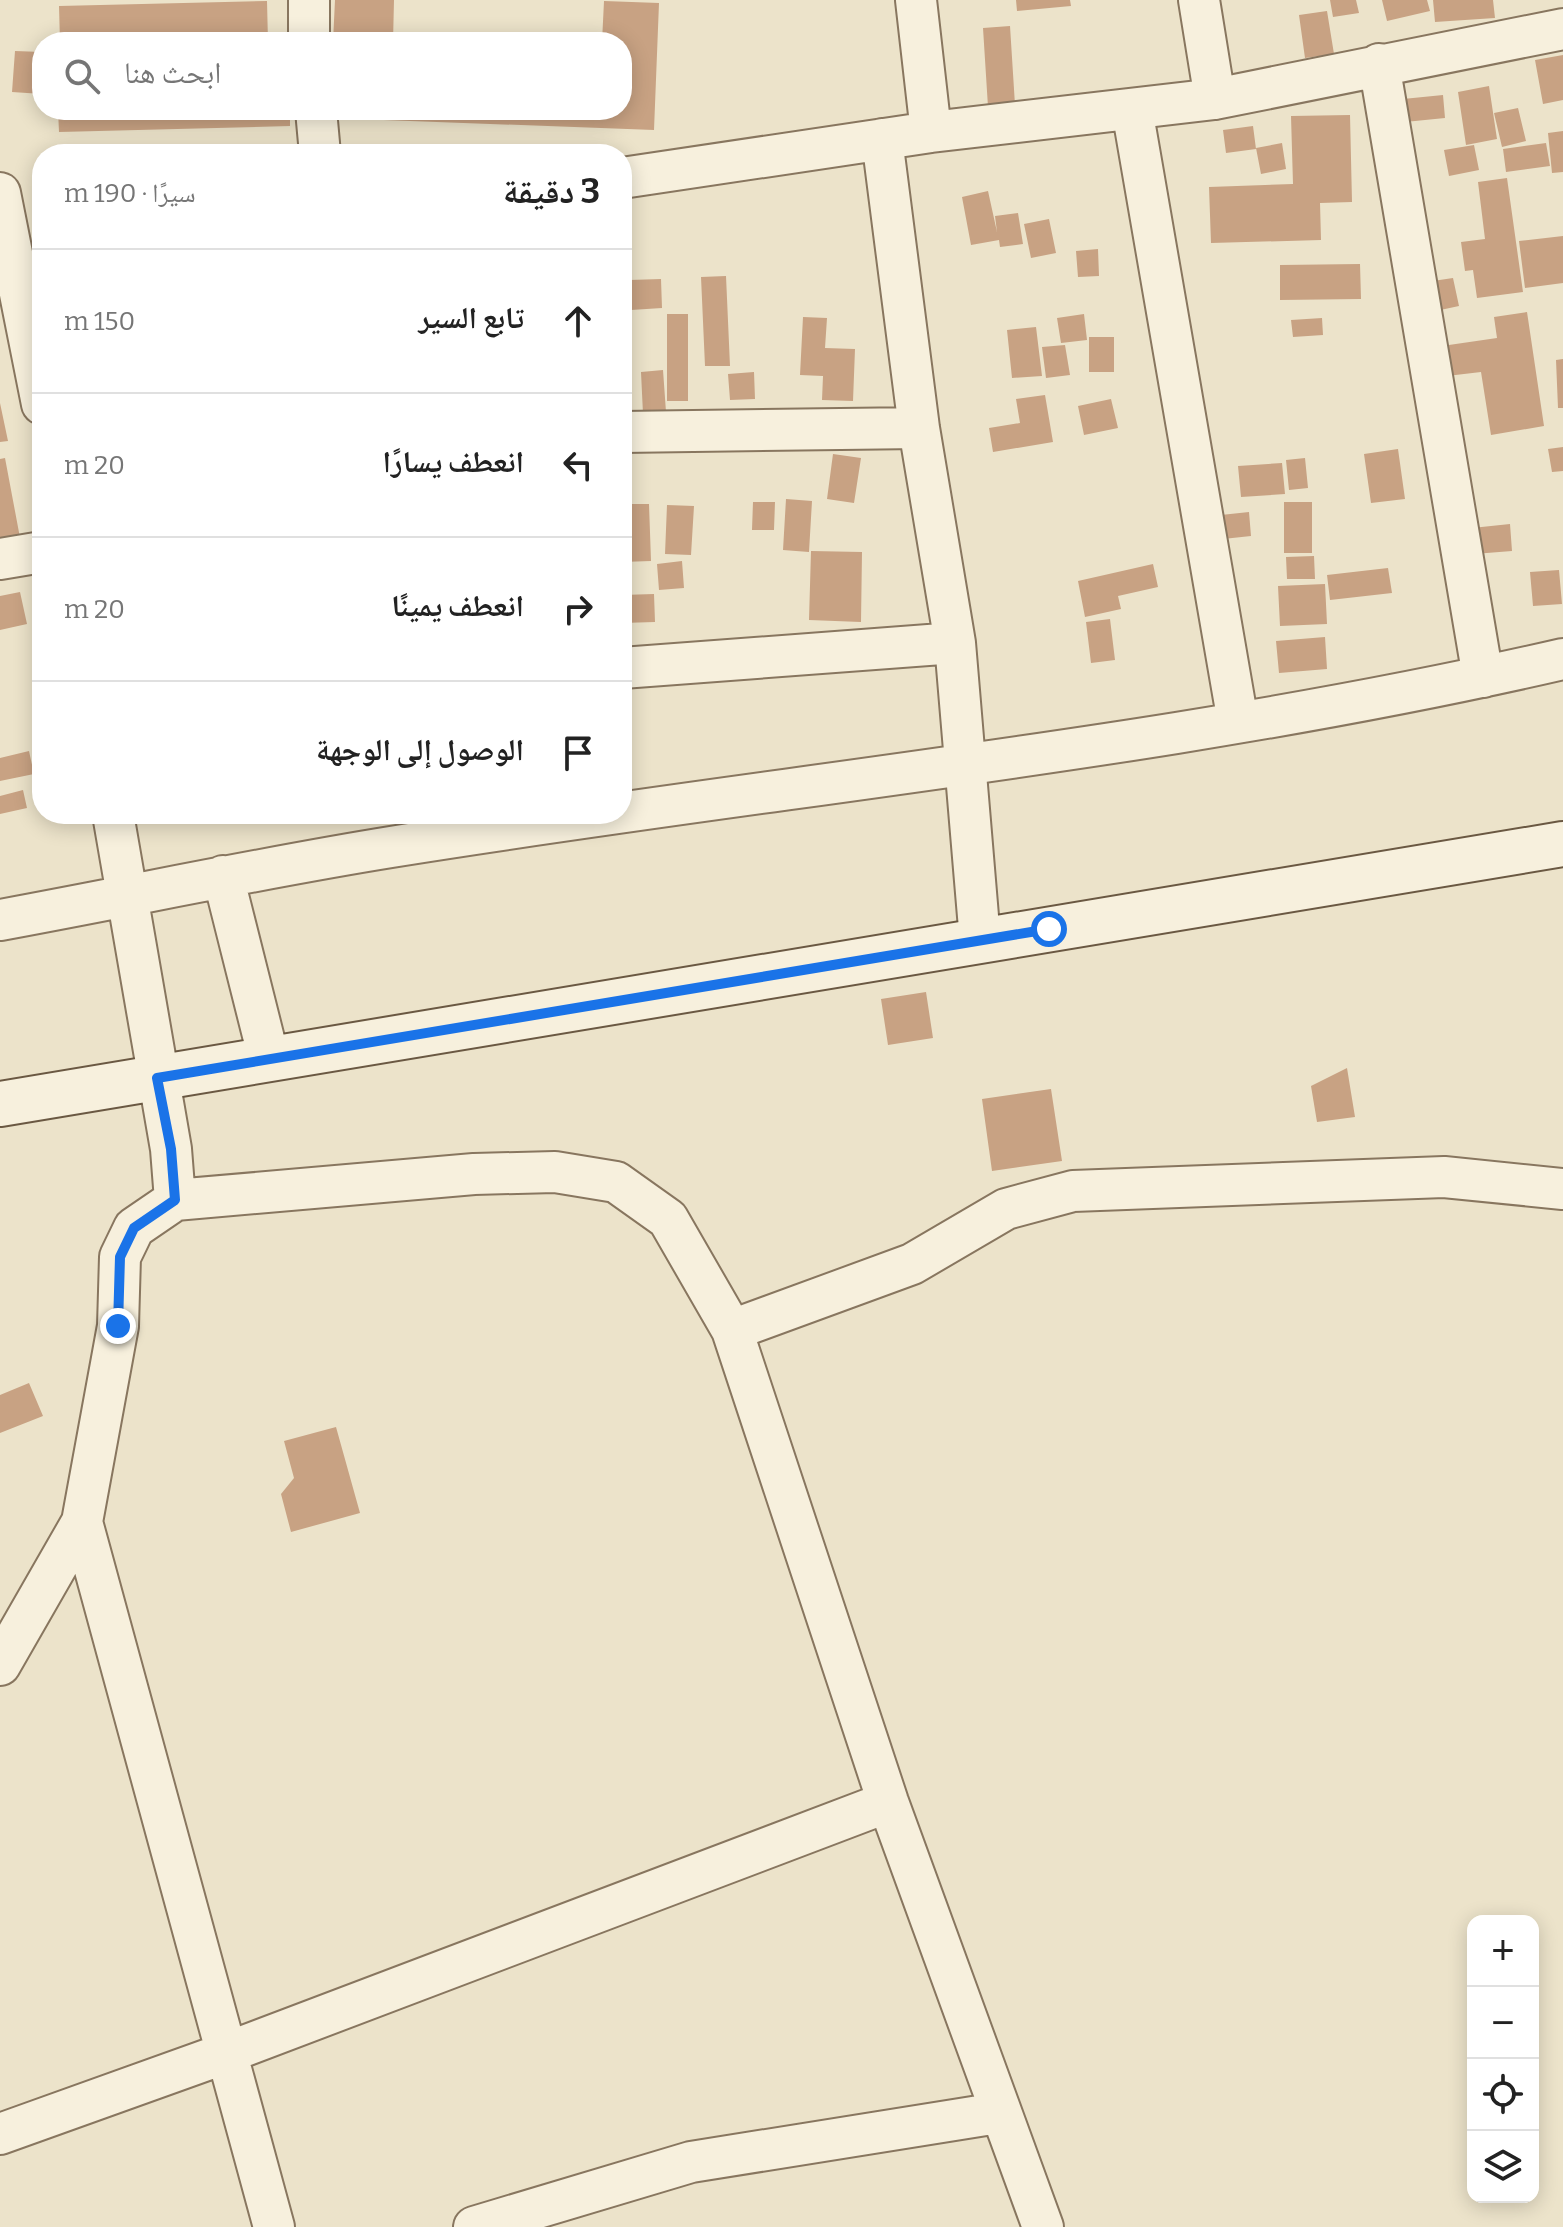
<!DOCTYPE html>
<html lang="ar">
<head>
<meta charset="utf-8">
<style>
	body { margin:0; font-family:Bitter,"Noto Naskh Arabic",serif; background:#f6f6f6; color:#222; direction:rtl }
	.controls { position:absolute; right:24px; bottom:24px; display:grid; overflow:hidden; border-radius:16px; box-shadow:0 4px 20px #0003 }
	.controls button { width:72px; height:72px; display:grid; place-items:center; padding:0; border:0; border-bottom:2px solid #e0e0e0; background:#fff; color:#222; font:40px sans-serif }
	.stop { position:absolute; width:24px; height:24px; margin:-18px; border:6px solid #1a73e8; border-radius:50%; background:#fff }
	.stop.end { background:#1a73e8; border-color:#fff; box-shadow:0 2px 8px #0008 }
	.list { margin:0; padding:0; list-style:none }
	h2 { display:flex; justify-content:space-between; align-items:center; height:104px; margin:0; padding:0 32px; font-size:34px }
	h2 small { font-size:26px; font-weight:400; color:#767676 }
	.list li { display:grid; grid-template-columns:52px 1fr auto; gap:24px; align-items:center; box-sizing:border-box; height:144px; padding:0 32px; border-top:2px solid #e0e0e0 }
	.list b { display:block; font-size:30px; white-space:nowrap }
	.list em { font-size:26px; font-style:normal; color:#767676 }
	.icon { flex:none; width:44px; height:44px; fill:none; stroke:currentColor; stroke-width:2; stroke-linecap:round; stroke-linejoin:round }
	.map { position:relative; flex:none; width:1563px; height:2227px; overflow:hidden; direction:ltr }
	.search { position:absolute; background:#fff; box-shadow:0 4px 20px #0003; left:32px; top:32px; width:600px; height:88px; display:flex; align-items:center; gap:20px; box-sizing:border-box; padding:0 28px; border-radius:32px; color:#767676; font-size:30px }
	.panel { position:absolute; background:#fff; box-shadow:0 4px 20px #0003; left:32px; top:144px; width:600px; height:680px; border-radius:32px; direction:rtl }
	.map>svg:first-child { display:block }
</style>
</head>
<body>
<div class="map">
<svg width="1563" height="2227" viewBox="0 0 1563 2227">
	<rect width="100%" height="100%" fill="#ece3ca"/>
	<path fill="#c8a283" d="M335 0H394L393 42H333Z
		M1016 0H1070L1071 6 1017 11Z
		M1330 0H1356L1359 13 1333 17Z
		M1382 0H1427L1430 11 1387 21Z
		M1433 0H1493L1495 18 1435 22Z
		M267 1 268 42H60L59 6Z
		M604 1 659 3 654 130 330 118 331 110H622V42H602Z
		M1327 11 1334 54 1305 58 1299 15Z
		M1010 26 1015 105 988 107 983 28Z
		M15 51 42 52V94L12 92Z
		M1563 55V100L1543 104 1535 60Z
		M1489 86 1497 139 1466 145 1458 92Z
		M1443 95 1445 118 1405 122 1403 99Z
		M1518 108 1526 141 1502 147 1494 113Z
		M58 110H290V126L59 132Z
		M1350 115 1352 202 1320 203 1321 240 1211 243 1209 187 1293 184 1291 116Z
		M1253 126 1256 149 1226 153 1223 130Z
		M1563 131V172L1552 173 1548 133Z
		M1282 143 1286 169 1261 174 1256 148Z
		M1546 143 1550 166 1506 172 1503 149Z
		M284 145 285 154H212L211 152Z
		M1474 145 1479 170 1449 176 1444 150Z
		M1507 178 1523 292 1477 298 1473 270 1465 271 1461 242 1485 239 1478 182Z
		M988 191 997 232 995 216 1018 213 1023 244 1000 247 999 240 971 245 962 197Z
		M1049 219 1056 253 1031 258 1024 224Z
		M1563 236V283L1525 288 1519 241Z
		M1098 249 1099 276 1078 277 1076 251Z
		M1360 264 1361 299 1280 300V265Z
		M726 276 730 366H705L701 277Z
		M1453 278 1459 306 1431 312 1426 282Z
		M661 279 662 308 631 310 629 280Z
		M1527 312 1544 426 1491 435 1481 372 1447 376 1442 346 1497 338 1494 317Z
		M667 314H688V401H667Z
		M1084 314 1087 340 1061 343 1057 318Z
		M803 317 827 318 825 348 855 349 853 401 822 400 823 376 800 375Z
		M1322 318 1323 335 1293 337 1291 320Z
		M1036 327 1042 376 1012 378 1007 330Z
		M1089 337H1114V372H1089Z
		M1065 345 1070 375 1046 378 1042 347Z
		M1563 359V408H1558L1556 360Z
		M622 362H632L630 403H622Z
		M663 370 666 412 643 414 641 372Z
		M754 372 755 399 730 400 728 374Z
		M1045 395 1053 442 993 452 989 428 1020 423 1016 399Z
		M1111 399 1118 428 1084 435 1078 406Z
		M0 403 8 441 0 442Z
		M1563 447V471L1552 472 1548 449Z
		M1398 449 1405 499 1371 503 1364 454Z
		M833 454 861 458 854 503 827 499Z
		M5 458 21 543 0 548V459Z
		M1305 458 1308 488 1289 490 1286 460Z
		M1282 463 1285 494 1241 497 1238 466Z
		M786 499 812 501 809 552 783 550Z
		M753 502H775L774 530H752Z
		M1284 502H1312V553H1284Z
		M622 504H649L651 561 622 562Z
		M667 505 694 506 691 555 665 554Z
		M1249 512 1251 536 1223 539 1221 515Z
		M1510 524 1512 551 1474 554 1472 528Z
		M811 551 862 552 861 622 809 620Z
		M1314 556 1315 579H1287L1286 557Z
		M682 561 684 588 659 590 657 564Z
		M1153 564 1158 587 1118 596 1121 609 1085 617 1078 581Z
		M1388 568 1392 593 1330 600 1327 575Z
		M1559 570 1562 604 1533 606 1530 572Z
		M1325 584 1327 624 1280 626 1278 586Z
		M20 592 27 624 0 630V596Z
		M654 594 655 622 622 623V595Z
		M1110 619 1115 660 1091 663 1086 622Z
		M1325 637 1327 669 1279 673 1276 641Z
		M29 751 34 774 0 781V758Z
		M23 790 27 808 0 814V796Z
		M926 992 933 1038 888 1045 881 999Z
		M1347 1068 1355 1117 1317 1122 1311 1086Z
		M1051 1089 1062 1161 992 1171 982 1099Z
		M29 1383 43 1416 0 1433V1395Z
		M336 1427 360 1513 291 1532 281 1494 294 1478 284 1441Z"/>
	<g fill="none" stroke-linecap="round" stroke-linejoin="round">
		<g stroke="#88765f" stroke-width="44">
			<path id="street" d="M309 0V42
				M916 0 931 132
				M1199 0 1215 99
				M1379 64 1483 677
				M1132 109 1238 722
				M316 110 320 154
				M882 139 919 428 955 643 980 940
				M622 178 931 132 1215 99 1563 29
				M0 193 42 404
				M622 432 919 428
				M0 559 42 552
				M622 668 955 643
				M113 814 171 1149 175 1200
				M223 876 269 1059
				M0 920C131 896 260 868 391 847 782 784 1177 748 1563 659
				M732 1330 912 1264 1006 1209 1073 1191 1444 1177 1563 1189
				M82 1522 274 2227
				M0 1665 82 1522 118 1326 120 1257 134 1228 175 1200 474 1174 555 1172 616 1182 668 1219 732 1330 888 1802 1043 2227
				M0 2134 226 2053 888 1802
				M474 2227 691 2162 998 2113"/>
		</g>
		<g stroke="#6a5842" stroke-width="48">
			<path id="secondary" d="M0 1104 1563 844"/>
		</g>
		<use href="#street" stroke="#f7f0dd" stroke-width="40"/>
		<use href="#secondary" stroke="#f7f0dd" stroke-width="44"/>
	</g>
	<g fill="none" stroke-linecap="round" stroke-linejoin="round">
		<path stroke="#1a73e8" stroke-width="10" d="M118 1326 120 1257 134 1228 175 1200 171 1149 157 1078 1049 929"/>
	</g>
</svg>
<div class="controls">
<button>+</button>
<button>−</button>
<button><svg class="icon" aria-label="locate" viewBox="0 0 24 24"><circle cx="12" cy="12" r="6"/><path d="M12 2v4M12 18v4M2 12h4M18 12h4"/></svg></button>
<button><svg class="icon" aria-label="layers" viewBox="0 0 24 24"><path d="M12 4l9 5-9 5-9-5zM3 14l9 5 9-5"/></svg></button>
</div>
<div class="stop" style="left:1049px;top:929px"></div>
<div class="stop end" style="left:118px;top:1326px"></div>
<div class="search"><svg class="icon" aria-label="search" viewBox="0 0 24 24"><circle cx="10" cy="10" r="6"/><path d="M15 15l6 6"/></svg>ابحث هنا</div>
<section class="panel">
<h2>3 دقيقة<small>سيرًا · 190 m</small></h2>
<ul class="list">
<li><svg class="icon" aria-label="ahead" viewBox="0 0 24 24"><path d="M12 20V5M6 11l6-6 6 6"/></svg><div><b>تابع السير</b></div><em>150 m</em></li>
<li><svg class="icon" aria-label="left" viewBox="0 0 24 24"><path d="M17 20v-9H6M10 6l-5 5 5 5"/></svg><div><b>انعطف يسارًا</b></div><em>20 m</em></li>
<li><svg class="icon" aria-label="right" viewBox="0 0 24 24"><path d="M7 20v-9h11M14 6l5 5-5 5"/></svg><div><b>انعطف يمينًا</b></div><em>20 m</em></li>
<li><svg class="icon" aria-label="arrive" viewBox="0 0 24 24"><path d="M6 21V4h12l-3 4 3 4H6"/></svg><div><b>الوصول إلى الوجهة</b></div></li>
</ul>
</section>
</div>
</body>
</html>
